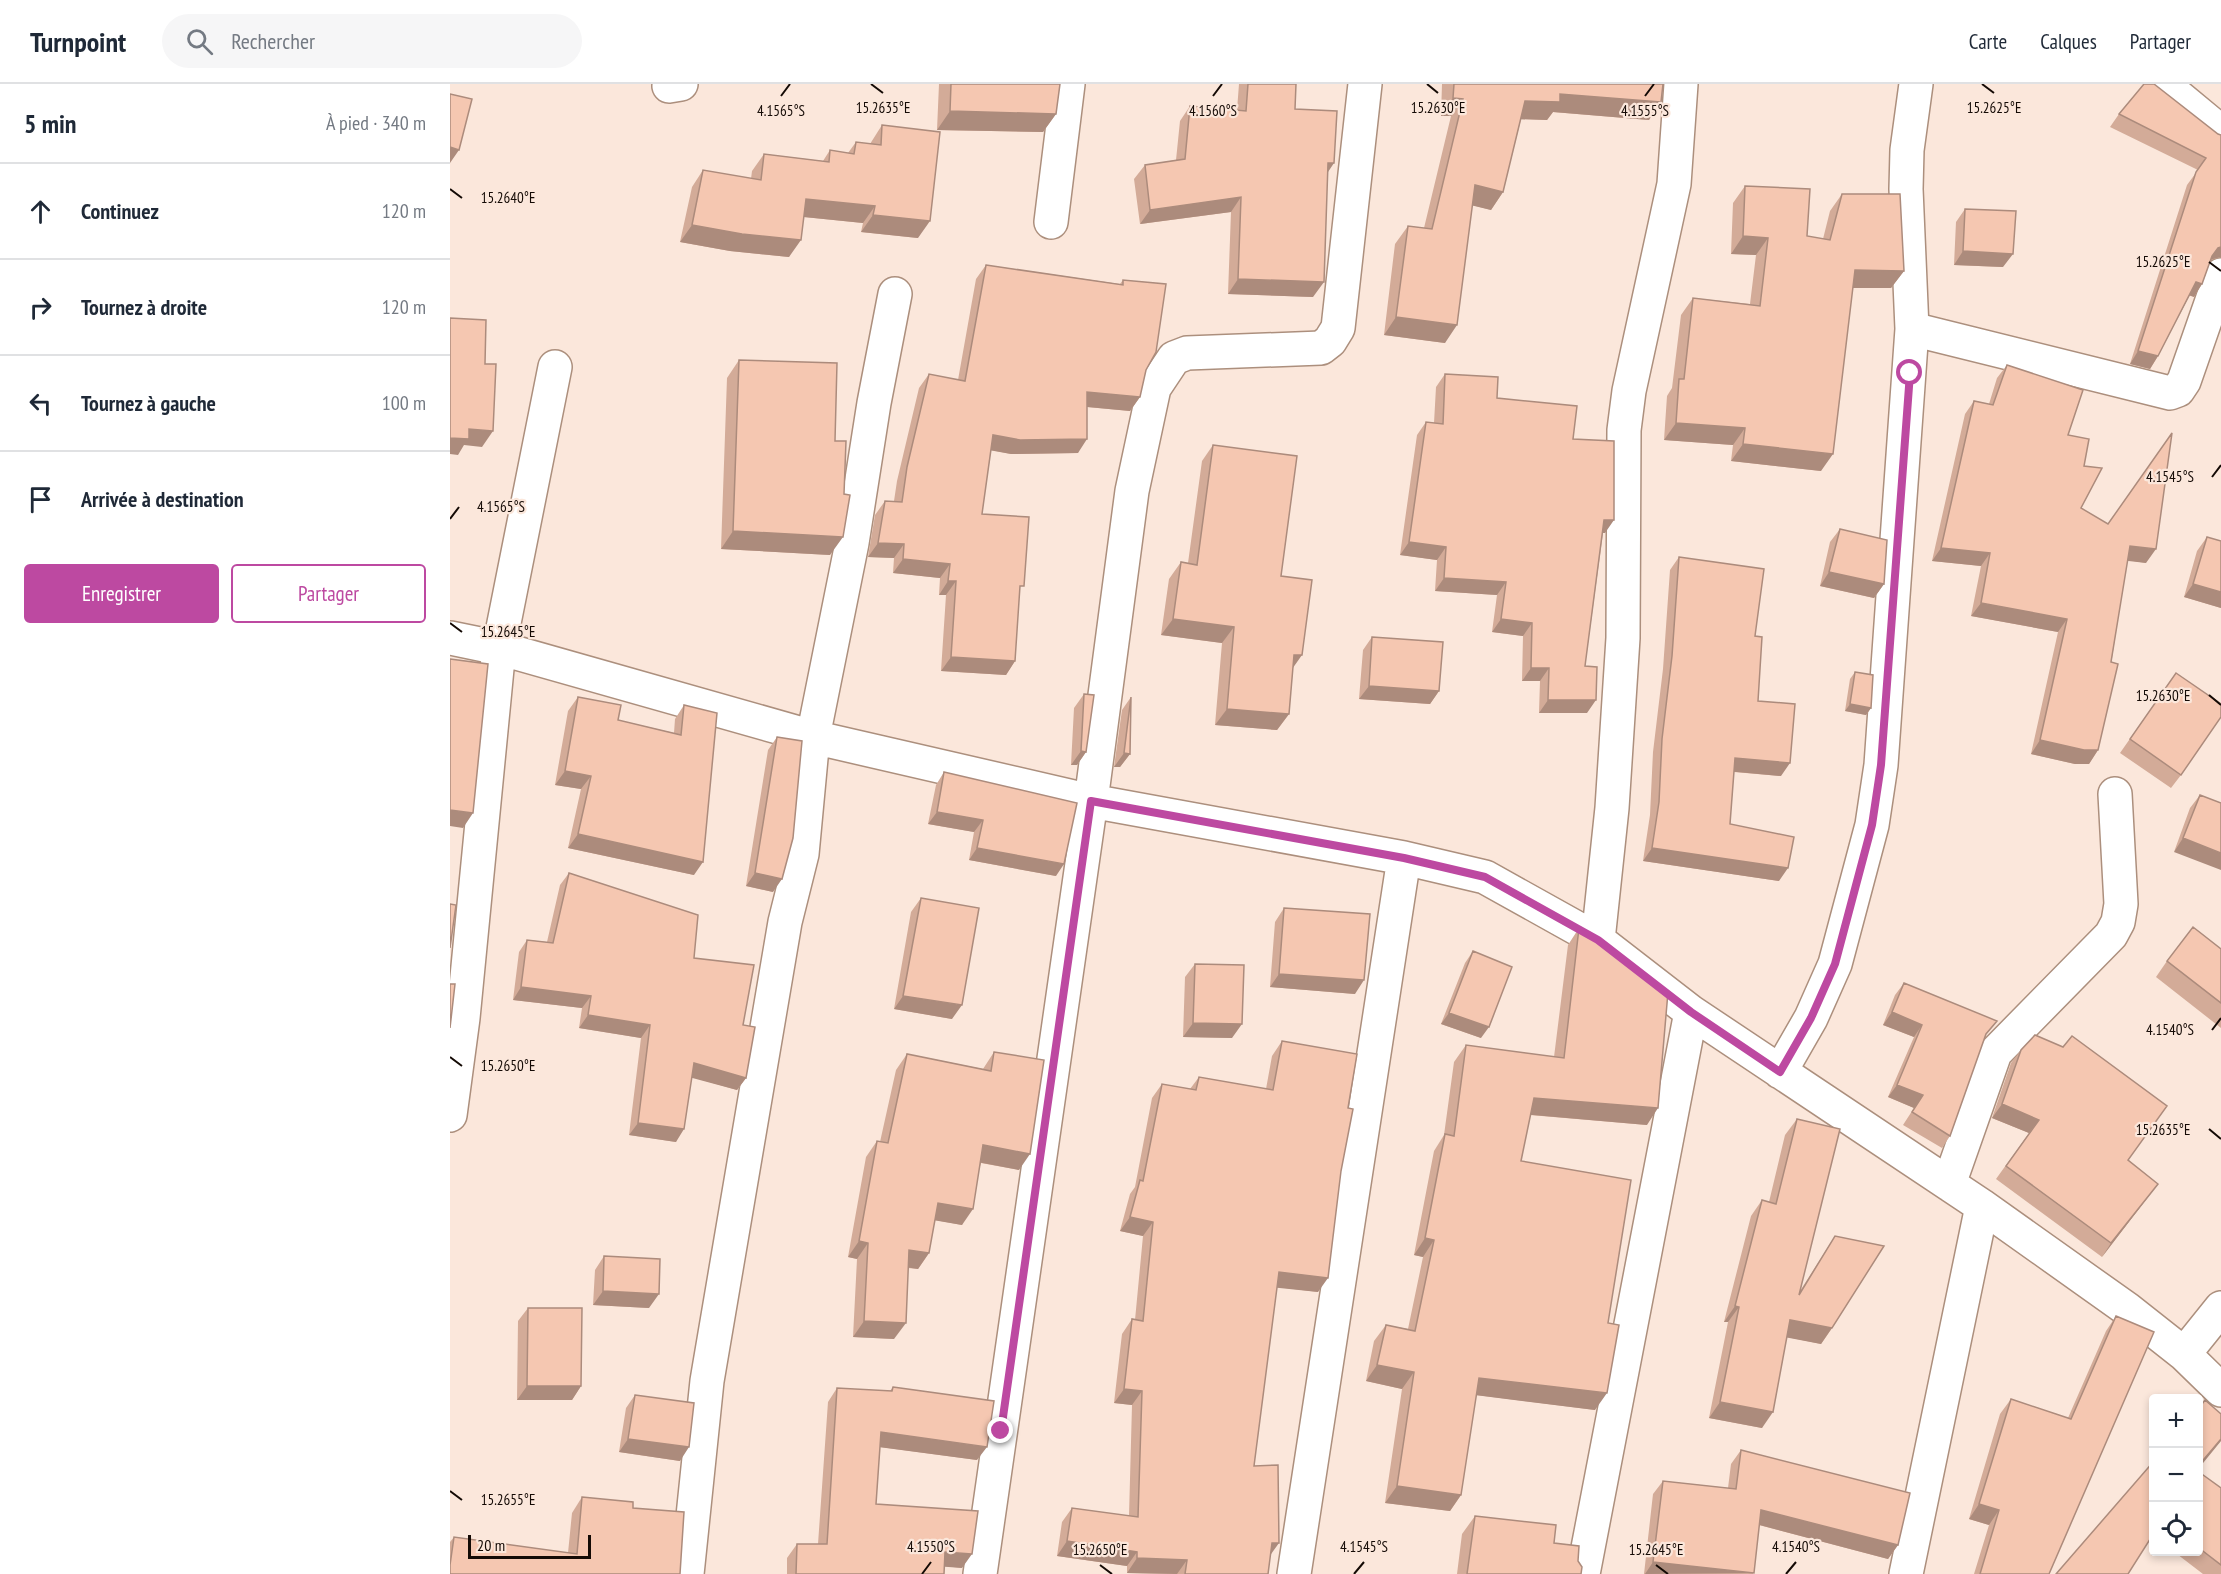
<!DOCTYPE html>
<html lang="fr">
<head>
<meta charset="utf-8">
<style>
	body { margin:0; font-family:"PT Sans Narrow",sans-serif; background:#f6f6f7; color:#1f2937 }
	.controls { position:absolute; right:18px; bottom:18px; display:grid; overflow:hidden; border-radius:6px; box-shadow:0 3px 9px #0003 }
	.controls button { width:54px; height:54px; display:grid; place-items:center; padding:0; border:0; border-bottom:2px solid #e0e1e3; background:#fff; color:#1f2937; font:30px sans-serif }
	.scale { position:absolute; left:18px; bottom:15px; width:123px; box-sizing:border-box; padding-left:6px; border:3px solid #140a05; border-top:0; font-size:16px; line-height:21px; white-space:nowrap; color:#140a05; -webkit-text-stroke:4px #fbe7db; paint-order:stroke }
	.stop { position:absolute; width:18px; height:18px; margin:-14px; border:4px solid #bd49a1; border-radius:50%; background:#fff }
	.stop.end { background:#bd49a1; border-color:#fff; box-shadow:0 2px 6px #0008 }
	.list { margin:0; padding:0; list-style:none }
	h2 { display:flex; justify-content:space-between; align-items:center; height:78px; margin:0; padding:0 24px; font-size:26px }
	h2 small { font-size:20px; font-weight:400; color:#747a83 }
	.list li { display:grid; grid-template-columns:39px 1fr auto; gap:18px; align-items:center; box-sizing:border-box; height:96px; padding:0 24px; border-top:2px solid #e0e1e3 }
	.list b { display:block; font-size:22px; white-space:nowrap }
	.list em { font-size:20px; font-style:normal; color:#747a83 }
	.actions { display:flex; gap:12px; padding:18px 24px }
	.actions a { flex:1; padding:14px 0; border:2px solid #bd49a1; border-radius:6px; text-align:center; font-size:21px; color:#bd49a1 }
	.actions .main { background:#bd49a1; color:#fff }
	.icon { flex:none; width:33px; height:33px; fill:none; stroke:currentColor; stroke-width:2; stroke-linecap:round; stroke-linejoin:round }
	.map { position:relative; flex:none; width:1771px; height:1490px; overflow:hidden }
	header { display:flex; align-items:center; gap:36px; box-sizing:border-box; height:84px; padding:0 30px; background:#fff; border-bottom:2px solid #e0e1e3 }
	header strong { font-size:28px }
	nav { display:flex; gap:33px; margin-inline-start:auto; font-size:21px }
	.search { width:420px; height:54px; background:#f6f6f7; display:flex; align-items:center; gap:15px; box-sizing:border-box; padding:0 21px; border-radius:33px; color:#747a83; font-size:22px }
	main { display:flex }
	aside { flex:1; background:#fff }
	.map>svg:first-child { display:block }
</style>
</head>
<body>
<header>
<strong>Turnpoint</strong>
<div class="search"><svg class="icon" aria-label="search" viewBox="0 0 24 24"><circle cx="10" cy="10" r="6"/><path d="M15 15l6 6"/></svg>Rechercher</div>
<nav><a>Carte</a><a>Calques</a><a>Partager</a></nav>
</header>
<main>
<aside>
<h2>5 min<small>À pied · 340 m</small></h2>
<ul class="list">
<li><svg class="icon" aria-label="ahead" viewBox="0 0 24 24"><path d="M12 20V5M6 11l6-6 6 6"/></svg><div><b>Continuez</b></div><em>120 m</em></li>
<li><svg class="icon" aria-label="right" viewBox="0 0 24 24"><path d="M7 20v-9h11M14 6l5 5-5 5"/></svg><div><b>Tournez à droite</b></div><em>120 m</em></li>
<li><svg class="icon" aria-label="left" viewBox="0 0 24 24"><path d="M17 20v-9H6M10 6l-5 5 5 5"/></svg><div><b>Tournez à gauche</b></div><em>100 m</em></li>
<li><svg class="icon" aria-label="arrive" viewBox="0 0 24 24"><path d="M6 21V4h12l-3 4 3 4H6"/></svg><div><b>Arrivée à destination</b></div></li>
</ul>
<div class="actions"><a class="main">Enregistrer</a><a>Partager</a></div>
</aside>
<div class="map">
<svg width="1771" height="1490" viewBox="0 0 1771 1490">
	<rect width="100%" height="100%" fill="#fbe7db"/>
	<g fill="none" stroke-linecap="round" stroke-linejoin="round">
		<g stroke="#ac8f7d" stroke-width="36">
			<path id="minor" d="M1713 0 1771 48
				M219 2 231 0
				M601 138 618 0
				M1462 245 1720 309 1728 306 1734 297 1771 191
				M0 554 49 564 363 653 641 717 954 774 1035 793 1148 856 1241 928 1532 1122 1677 1225 1734 1270 1771 1306
				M1148 856 1162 724 1173 554 1174 346 1179 307 1224 100 1231 0
				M1330 988 1361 934 1385 880 1422 741 1431 681 1462 245 1456 105 1457 66 1466 0
				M0 1031 13 934 49 564 105 283
				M1499 1100 1545 969 1661 851 1668 838 1671 820 1665 710
				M1734 1270 1771 1224
				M237 1490 257 1297 335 838 352 770 363 653 402 459 424 319 445 210
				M530 1490 641 717 682 407 704 304 724 274 737 269 871 264 880 257 888 244 915 0
				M844 1490 954 774
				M1133 1490 1241 928
				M1456 1490 1532 1122"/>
		</g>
		<use href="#minor" stroke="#fff" stroke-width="33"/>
	</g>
	<path fill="#d3ab98" d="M489 0H610L606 30 593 48 487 46Z
		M789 0H846L845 25 878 88 863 213 778 210 781 128 690 140 684 95 695 81 726 76 730 37 740 22 787 26Z
		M992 0H1213L1199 36 1103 28 1097 36 1071 35 1053 108 1041 126 1022 121 995 259 934 251 945 160 958 142 974 144 1001 32H991Z
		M1669 30 1771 51V173L1761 176 1752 200 1744 213 1740 211 1708 272 1700 285 1680 280 1737 101 1748 86 1660 43Z
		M432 41 468 154 411 148 413 139 354 133 339 173 280 167 230 158 242 103 253 86 301 95 302 87 314 70 373 77 380 66 398 69 406 58 420 60Z
		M1295 102 1357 152 1373 155 1380 127 1392 110 1454 187 1441 204H1403L1371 387 1281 377 1283 361 1214 356 1217 312 1222 304 1231 231 1243 214 1300 220 1306 171 1281 170 1283 119Z
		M1515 125 1553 183 1504 181 1506 138Z
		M536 181 670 200 673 196 696 286 690 313 680 327 637 323 628 369 561 370 541 366 532 430 569 509 565 577 556 591 491 587 496 511H489L490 494 443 489 444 474 418 473 425 431 435 417H444L447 397 469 304 479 290 508 296 526 195Z
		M289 276 385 357 394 410 380 471 271 465 277 294Z
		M1557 281 1618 351 1634 382 1631 424 1696 479 1677 476 1648 666 1639 680H1625L1581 670 1608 548 1521 532 1531 482 1482 477 1515 330 1524 317 1539 320 1547 294Z
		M995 290 1047 314 1123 355 1155 449H1153L1135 582 1137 629H1089L1090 597H1072L1073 552 1042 548 1047 511 985 507 987 476 950 471 967 351 976 338 984 339 986 303Z
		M763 361 831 492 843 584 839 630 827 646 765 641 772 559 711 551 719 495 731 478 738 479 752 377Z
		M1390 445 1434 500 1424 514 1370 502 1380 458Z
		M1757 453 1771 524 1734 513 1747 467Z
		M1229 473 1305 552 1308 617 1331 692 1284 688 1280 740 1329 797 1193 777 1200 731 1203 668 1213 585 1220 486Z
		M922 553 989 607 980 620 909 615 913 566Z
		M1405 588 1421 624 1416 631 1395 627 1400 595Z
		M1726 589 1731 691 1721 704 1670 669Z
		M634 610 636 668 627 681H621L624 624Z
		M128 613 168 636 224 649 225 635 234 621 244 791 118 764 131 705 105 701 118 627Z
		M681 613 680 670 670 683H664L672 626Z
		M327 653 323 808 296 802 318 666Z
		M494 688 606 792 519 776 524 748 478 740 486 701Z
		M1750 711 1771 719 1724 768 1740 724Z
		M119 789 244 874 293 941 296 994 287 1006 242 993 226 1058 179 1051 191 954 129 944 132 924 63 916 69 868 77 856 97 858 110 801Z
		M471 814 502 935 444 925 461 828Z
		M834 824 905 910 820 903 825 838Z
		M1129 844 1197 1041 1080 1031 1071 1077 1158 1239 1145 1326 1026 1311 1011 1411 1000 1427 935 1419 952 1305 916 1297 924 1257 936 1241 958 1245 973 1173 964 1171 984 1067 994 1051 1004 978 1016 961 1104 973 1118 861Z
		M1771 865V944L1706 893 1717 877Z
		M1023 867 1031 954 991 940 1015 879Z
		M745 880 782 954 733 953 735 893Z
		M1454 899 1535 953 1500 1052 1492 1064 1453 1041 1464 1024 1438 1013 1464 953 1433 941 1445 911Z
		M832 957 898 1024 868 1208 827 1203 804 1382 820 1471 818 1490H727L677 1489V1482L607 1472 612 1438 622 1424 679 1432 682 1321 664 1319 672 1250 682 1235 685 1236 693 1152 670 1147 680 1110 685 1103 702 1014 712 1000 740 1005 749 993 816 1005 822 972Z
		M1571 966 1678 1076 1708 1100 1652 1173 1546 1095 1579 1049 1542 1034 1561 979Z
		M544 968 569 1086 531 1079 512 1141 485 1136 479 1169 468 1185 458 1184 444 1255 403 1253 407 1175 398 1173 416 1073 427 1057 430 1058 446 986 457 970 533 985Z
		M1347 1035 1350 1207 1385 1152 1382 1244 1371 1260 1337 1253 1312 1344 1259 1334 1278 1238H1274L1301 1132 1312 1116 1319 1118 1335 1051Z
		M154 1172 199 1224 143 1221 145 1186Z
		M78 1224 131 1302 122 1316H67L68 1237Z
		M1666 1232 1599 1490H1524L1539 1441 1519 1435 1550 1330 1561 1315 1618 1334 1656 1247Z
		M443 1303 527 1376 430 1363 426 1420 512 1484 494 1482V1490H337V1474L347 1460H368L378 1318 387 1304 440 1307Z
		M185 1311 230 1377 169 1368 176 1324Z
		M1291 1366 1448 1461 1438 1475 1309 1441 1303 1490H1194L1203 1410 1213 1397 1278 1404 1281 1380Z
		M1749 1388 1771 1404V1490H1753L1723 1467H1749Z
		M132 1413 183 1424 230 1490H0V1458L4 1453 118 1469 122 1429Z
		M1025 1432 1104 1459 1128 1477 1131 1490H1007L1012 1450Z"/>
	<path fill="#ac8b7c" d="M1110 10 1211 18 1199 36 1103 28 1097 36 1063 35 1075 17Z
		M1003 14 1013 15 1001 32H991Z
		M500 27 606 30 593 48 487 46Z
		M0 63 9 66 0 79Z
		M878 79H884L874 94Z
		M1025 101 1053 108 1041 126 1012 119Z
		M791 113 781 128 690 140 700 126Z
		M356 115 425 122 413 139 344 132Z
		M423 131 480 137 468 154 411 148Z
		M242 141 351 156 339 173 280 167 230 158Z
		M1293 152 1318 154 1306 171 1281 170Z
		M1771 163V173L1759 176 1768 164Z
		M1513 167 1563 170 1553 183 1504 181Z
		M1405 186 1454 187 1441 204H1393Z
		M788 195 874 198 863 213 778 210Z
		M1746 198 1752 200 1744 213 1738 211Z
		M946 233 1007 241 995 259 934 251Z
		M1688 267 1708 272 1700 285 1680 280Z
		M637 308 690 313 680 327 627 322Z
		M1226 339 1295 344 1283 361 1214 356Z
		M19 345 43 347 32 363 14 361 8 371 0 370V354Z
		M543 351 637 355 628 369 561 370 533 365Z
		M1293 360 1383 370 1371 387 1281 377Z
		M1154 436H1164L1155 449H1145Z
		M283 447 393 453 380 471 271 465Z
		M959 458 996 463 987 476 950 471Z
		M428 459 454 460 444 474 418 473Z
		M1680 462 1706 465 1696 479 1670 476Z
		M1491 464 1540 469 1531 482 1482 477Z
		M453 475 500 480 490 494 443 489Z
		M1379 488 1434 500 1424 514 1370 502Z
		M994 494 1056 498 1047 511 985 507Z
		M498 497H506L496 511H489Z
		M1743 500 1771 508V524L1734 513Z
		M1531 519 1617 535 1608 548 1521 532Z
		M723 535 784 543 772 559 711 551Z
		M1051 535 1082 539 1073 552 1042 548Z
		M844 571H852L840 588Z
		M501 573 565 577 556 591 491 587Z
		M1081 584H1099L1090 597H1072Z
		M919 602 989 607 980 620 909 615Z
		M1098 616H1146L1137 629H1089Z
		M1400 620 1421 624 1416 631 1395 627Z
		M777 625 839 630 827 646 765 641Z
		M1590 656 1648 666 1639 680H1625L1581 670Z
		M631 667 636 668 627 681H621Z
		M674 669 680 670 670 683H664Z
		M1285 674 1340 679 1331 692 1276 687Z
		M115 687 141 692 131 705 105 701Z
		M0 726 23 729 13 744 0 742Z
		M487 728 533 736 524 748 478 740Z
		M128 750 253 778 244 791 118 764Z
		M1733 754 1771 769V786L1724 768Z
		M527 764 614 780 606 792 519 776Z
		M1202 764 1338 784 1329 797 1193 777Z
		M305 789 332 795 323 808 296 802Z
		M829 890 914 896 905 910 820 903Z
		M71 903 141 912 132 924 63 916Z
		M453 912 512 921 502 935 444 925Z
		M1442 928 1472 941 1464 953 1433 941Z
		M999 929 1039 943 1031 954 991 940Z
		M138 931 200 941 191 954 129 944Z
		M743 939 792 940 782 954 733 953Z
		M244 979 296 994 287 1006 235 992Z
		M1447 1001 1473 1011 1464 1024 1438 1013Z
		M1084 1014 1208 1024 1197 1041 1072 1030Z
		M1552 1020 1589 1036 1579 1049 1542 1034Z
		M188 1039 234 1045 226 1058 179 1051Z
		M533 1061 580 1070 569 1086 522 1077Z
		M1708 1100 1698 1113 1652 1173 1661 1159Z
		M488 1119 523 1125 512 1141 477 1135Z
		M680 1133 703 1138 693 1152 670 1147Z
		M975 1154 984 1156 973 1173 964 1171Z
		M409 1157 418 1159 407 1175 398 1173Z
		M459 1166 479 1169 468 1185 448 1182Z
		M829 1188 878 1194 868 1208 819 1203Z
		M153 1207 209 1210 199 1224 143 1221Z
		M1285 1222 1289 1223 1278 1238H1274Z
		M1340 1236 1382 1244 1371 1260 1329 1252Z
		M414 1237 456 1239 444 1255 403 1253Z
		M927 1281 964 1288 952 1305 916 1297Z
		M1029 1294 1157 1309 1145 1326 1017 1310Z
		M77 1302H131L122 1316H67Z
		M674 1305 692 1307 682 1321 664 1319Z
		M1270 1318 1323 1328 1312 1344 1259 1334Z
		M431 1348 537 1363 527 1376 421 1362Z
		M178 1355 239 1363 230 1377 169 1368Z
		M1771 1355V1357L1749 1384V1381Z
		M947 1402 1011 1411 1000 1427 935 1419Z
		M1529 1420 1549 1426 1539 1441 1519 1435Z
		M1311 1426 1448 1461 1438 1475 1302 1439Z
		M617 1457 687 1468 677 1482 607 1472Z
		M822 1459H829L819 1473Z
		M495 1468 522 1470 512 1484 485 1482Z
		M687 1474 737 1476 727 1490 677 1489Z
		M1203 1478 1304 1489 1195 1490Z"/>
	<path fill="#f5c7b1" stroke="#ac8b7c" stroke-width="1.5" d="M501 0H610L606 30 500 27Z
		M798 0H846L845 25 887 27 884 79H878L874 198 788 195 791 113 700 126 695 81 735 75 740 22 796 27Z
		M1004 0H1213L1211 18 1110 10V18L1075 17 1053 108 1025 101 1007 241 946 233 958 142 982 145 1013 15 1003 14Z
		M1694 0H1704L1768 50 1771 51V163L1768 164 1762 172 1752 200 1746 198 1708 272 1688 267 1746 88 1756 74 1669 30Z
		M0 10 22 15 9 66 0 63Z
		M432 41 490 48 480 137 423 131 425 122 356 115 351 156 292 150 242 141 253 86 311 96 314 70 379 78 380 66 404 70 406 58 431 61Z
		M1295 102 1360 105 1357 152 1380 156 1392 110H1450L1454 187 1405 186 1383 370 1293 360 1295 344 1226 339 1229 295H1234L1243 214 1310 222 1318 154 1293 152Z
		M1515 125 1566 127 1563 170 1513 167Z
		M536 181 673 201V196L716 200 706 268 696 286 690 313 637 308V355L570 356 543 351 532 430 579 433 574 502H570L565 577 501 573 506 497H498L500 480 453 475 454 460 428 459 435 417 452 418 457 383 479 290 515 297Z
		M0 234 36 236 35 280H46L43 347 19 345V355L0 354Z
		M289 276 387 279 385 357H396L394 410 400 411 393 453 283 447Z
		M1557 281 1633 306 1618 351 1639 355 1634 382 1652 384 1631 424 1658 440 1722 349 1706 465 1680 462 1661 578 1668 580 1648 666H1634L1590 656 1617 535 1531 519 1540 469 1491 464 1524 317 1543 321Z
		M995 290 1048 293 1047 314 1127 322 1123 355 1164 357V436H1154L1135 582 1147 583 1146 616H1098L1099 584H1081L1082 539 1051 535 1056 498 994 494 996 463 959 458 976 338 993 340Z
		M763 361 847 372 831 492 862 496 852 571H844L839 630 777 625 784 543 723 535 731 478 747 481Z
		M1390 445 1437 456 1434 500 1379 488Z
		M1757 453 1771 457V508L1743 500Z
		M1229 473 1314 485 1305 552 1312 553 1308 617 1345 620 1340 679 1285 674 1280 740 1344 753 1338 784 1202 764 1209 718 1212 655 1222 572Z
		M922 553 993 558 989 607 919 602Z
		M0 575 38 580 23 729 0 726Z
		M1405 588 1423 591 1421 624 1400 620Z
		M1726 589 1771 620V633L1731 691 1680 655Z
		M634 610 644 611 636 668 631 667Z
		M128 613 171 621 168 636 231 651 234 621 267 629 253 778 128 750 141 692 115 687Z
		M681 613 680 670 674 669Z
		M327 653 352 657 343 754 332 795 305 789Z
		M494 688 627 719 614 780 527 764 533 736 487 728Z
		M1750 711 1771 719V769L1733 754Z
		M119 789 248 831 244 874 304 881 293 941 305 943 296 994 244 979 234 1045 188 1039 200 941 138 931 141 912 71 903 77 856 103 859Z
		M471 814 529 824 512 921 453 912Z
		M0 820 6 821 0 864Z
		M834 824 920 830 914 896 829 890Z
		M1743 843 1771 865V919L1717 877Z
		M1129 844 1149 855 1218 908 1208 1024 1084 1014 1071 1077 1181 1096 1158 1239 1169 1241 1157 1309 1029 1294 1011 1411 947 1402 964 1288 927 1281 936 1241 965 1247 984 1156 975 1154 995 1050 1004 1052 1016 961 1114 974Z
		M1023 867 1062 883 1039 943 999 929Z
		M745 880 794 881 792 940 743 939Z
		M1454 899 1547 937 1536 950 1500 1052 1462 1028 1473 1011 1447 1001 1472 941 1442 928Z
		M0 900H5L0 944Z
		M1585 951 1613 963 1622 952 1717 1022 1678 1076 1708 1100 1661 1159 1556 1082 1589 1036 1552 1020 1571 966Z
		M832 957 907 970 898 1024 903 1025 891 1087 878 1194 829 1188 804 1382 828 1381 829 1459H822L818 1490H735L737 1476 687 1474V1468L617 1457 622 1424 688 1433 692 1307 674 1305 682 1235 693 1237 703 1138 680 1133 690 1096 693 1097 712 1000 746 1006 749 993 823 1006Z
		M544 968 594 976 580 1070 533 1061 523 1125 488 1119 479 1169 459 1166 456 1239 414 1237 418 1159 409 1157 427 1057 438 1059 457 970 541 987Z
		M1347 1035 1390 1045 1349 1211 1385 1152 1434 1162 1382 1244 1340 1236 1323 1328 1270 1318 1289 1223 1285 1222 1312 1116 1326 1120Z
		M154 1172 210 1175 209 1210 153 1207Z
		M78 1224H132L131 1302H77Z
		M1666 1232 1704 1248 1599 1490H1530L1549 1426 1529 1420 1561 1315 1621 1335Z
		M443 1303 544 1317 537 1363 431 1348 426 1420 528 1427 522 1470 495 1468 494 1490H346L347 1460H377L387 1304 442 1307Z
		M185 1311 244 1319 239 1363 178 1355Z
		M1755 1316 1771 1330V1355L1749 1381V1324Z
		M1291 1366 1460 1409 1448 1461 1311 1426 1304 1489 1203 1478 1213 1397 1286 1405Z
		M1704 1377V1449L1678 1490H1606Z
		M1749 1388 1771 1404V1481L1749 1464Z
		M132 1413 183 1418V1424L234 1428 230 1490H0V1481L4 1453 127 1470Z
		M1025 1432 1106 1441 1104 1459 1129 1462 1128 1477 1132 1483 1131 1490H1017Z"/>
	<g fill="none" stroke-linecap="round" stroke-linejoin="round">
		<path stroke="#bd49a1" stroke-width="8" d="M551 1347 641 717 954 774 1035 793 1148 856 1241 928 1330 988 1361 934 1385 880 1422 741 1431 681 1460 289"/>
	</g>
	<path fill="none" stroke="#140a05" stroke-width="2" d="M421 0 433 9M977 0 988 9M1532 0 1544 9M331 12 340 0M763 12 772 0M1195 12 1204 0M0 105 12 114M1759 178 1771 187M1762 393 1771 381M0 435 9 423M0 539 12 548M1759 611 1771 621M1762 946 1771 934M0 973 12 982M1759 1045 1771 1055M0 1407 12 1416M650 1481 662 1490M1206 1481 1218 1490M472 1490 481 1478M904 1490 914 1478M1336 1490 1346 1478"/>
	<g font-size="15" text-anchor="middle" fill="#140a05" stroke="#fbe7db" stroke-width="4.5" stroke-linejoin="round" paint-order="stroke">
		<text x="433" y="29">15.2635°E</text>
		<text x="988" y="29">15.2630°E</text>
		<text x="1544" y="29">15.2625°E</text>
		<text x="331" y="32">4.1565°S</text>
		<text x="763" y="32">4.1560°S</text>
		<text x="1195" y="32">4.1555°S</text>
		<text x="58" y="119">15.2640°E</text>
		<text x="1713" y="183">15.2625°E</text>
		<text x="1720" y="398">4.1545°S</text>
		<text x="51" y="428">4.1565°S</text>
		<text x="58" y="553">15.2645°E</text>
		<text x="1713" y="617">15.2630°E</text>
		<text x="1720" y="951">4.1540°S</text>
		<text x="58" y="987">15.2650°E</text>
		<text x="1713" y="1051">15.2635°E</text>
		<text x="58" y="1421">15.2655°E</text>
		<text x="481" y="1468">4.1550°S</text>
		<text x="914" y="1468">4.1545°S</text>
		<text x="1346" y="1468">4.1540°S</text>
		<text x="650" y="1471">15.2650°E</text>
		<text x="1206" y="1471">15.2645°E</text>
	</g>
</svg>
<div class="controls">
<button>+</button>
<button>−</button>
<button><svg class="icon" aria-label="locate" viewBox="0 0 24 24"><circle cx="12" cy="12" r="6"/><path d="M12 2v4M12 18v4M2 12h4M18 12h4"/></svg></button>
</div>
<div class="scale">20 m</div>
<div class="stop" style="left:1460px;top:289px"></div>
<div class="stop end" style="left:551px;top:1347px"></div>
</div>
</main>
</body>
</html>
